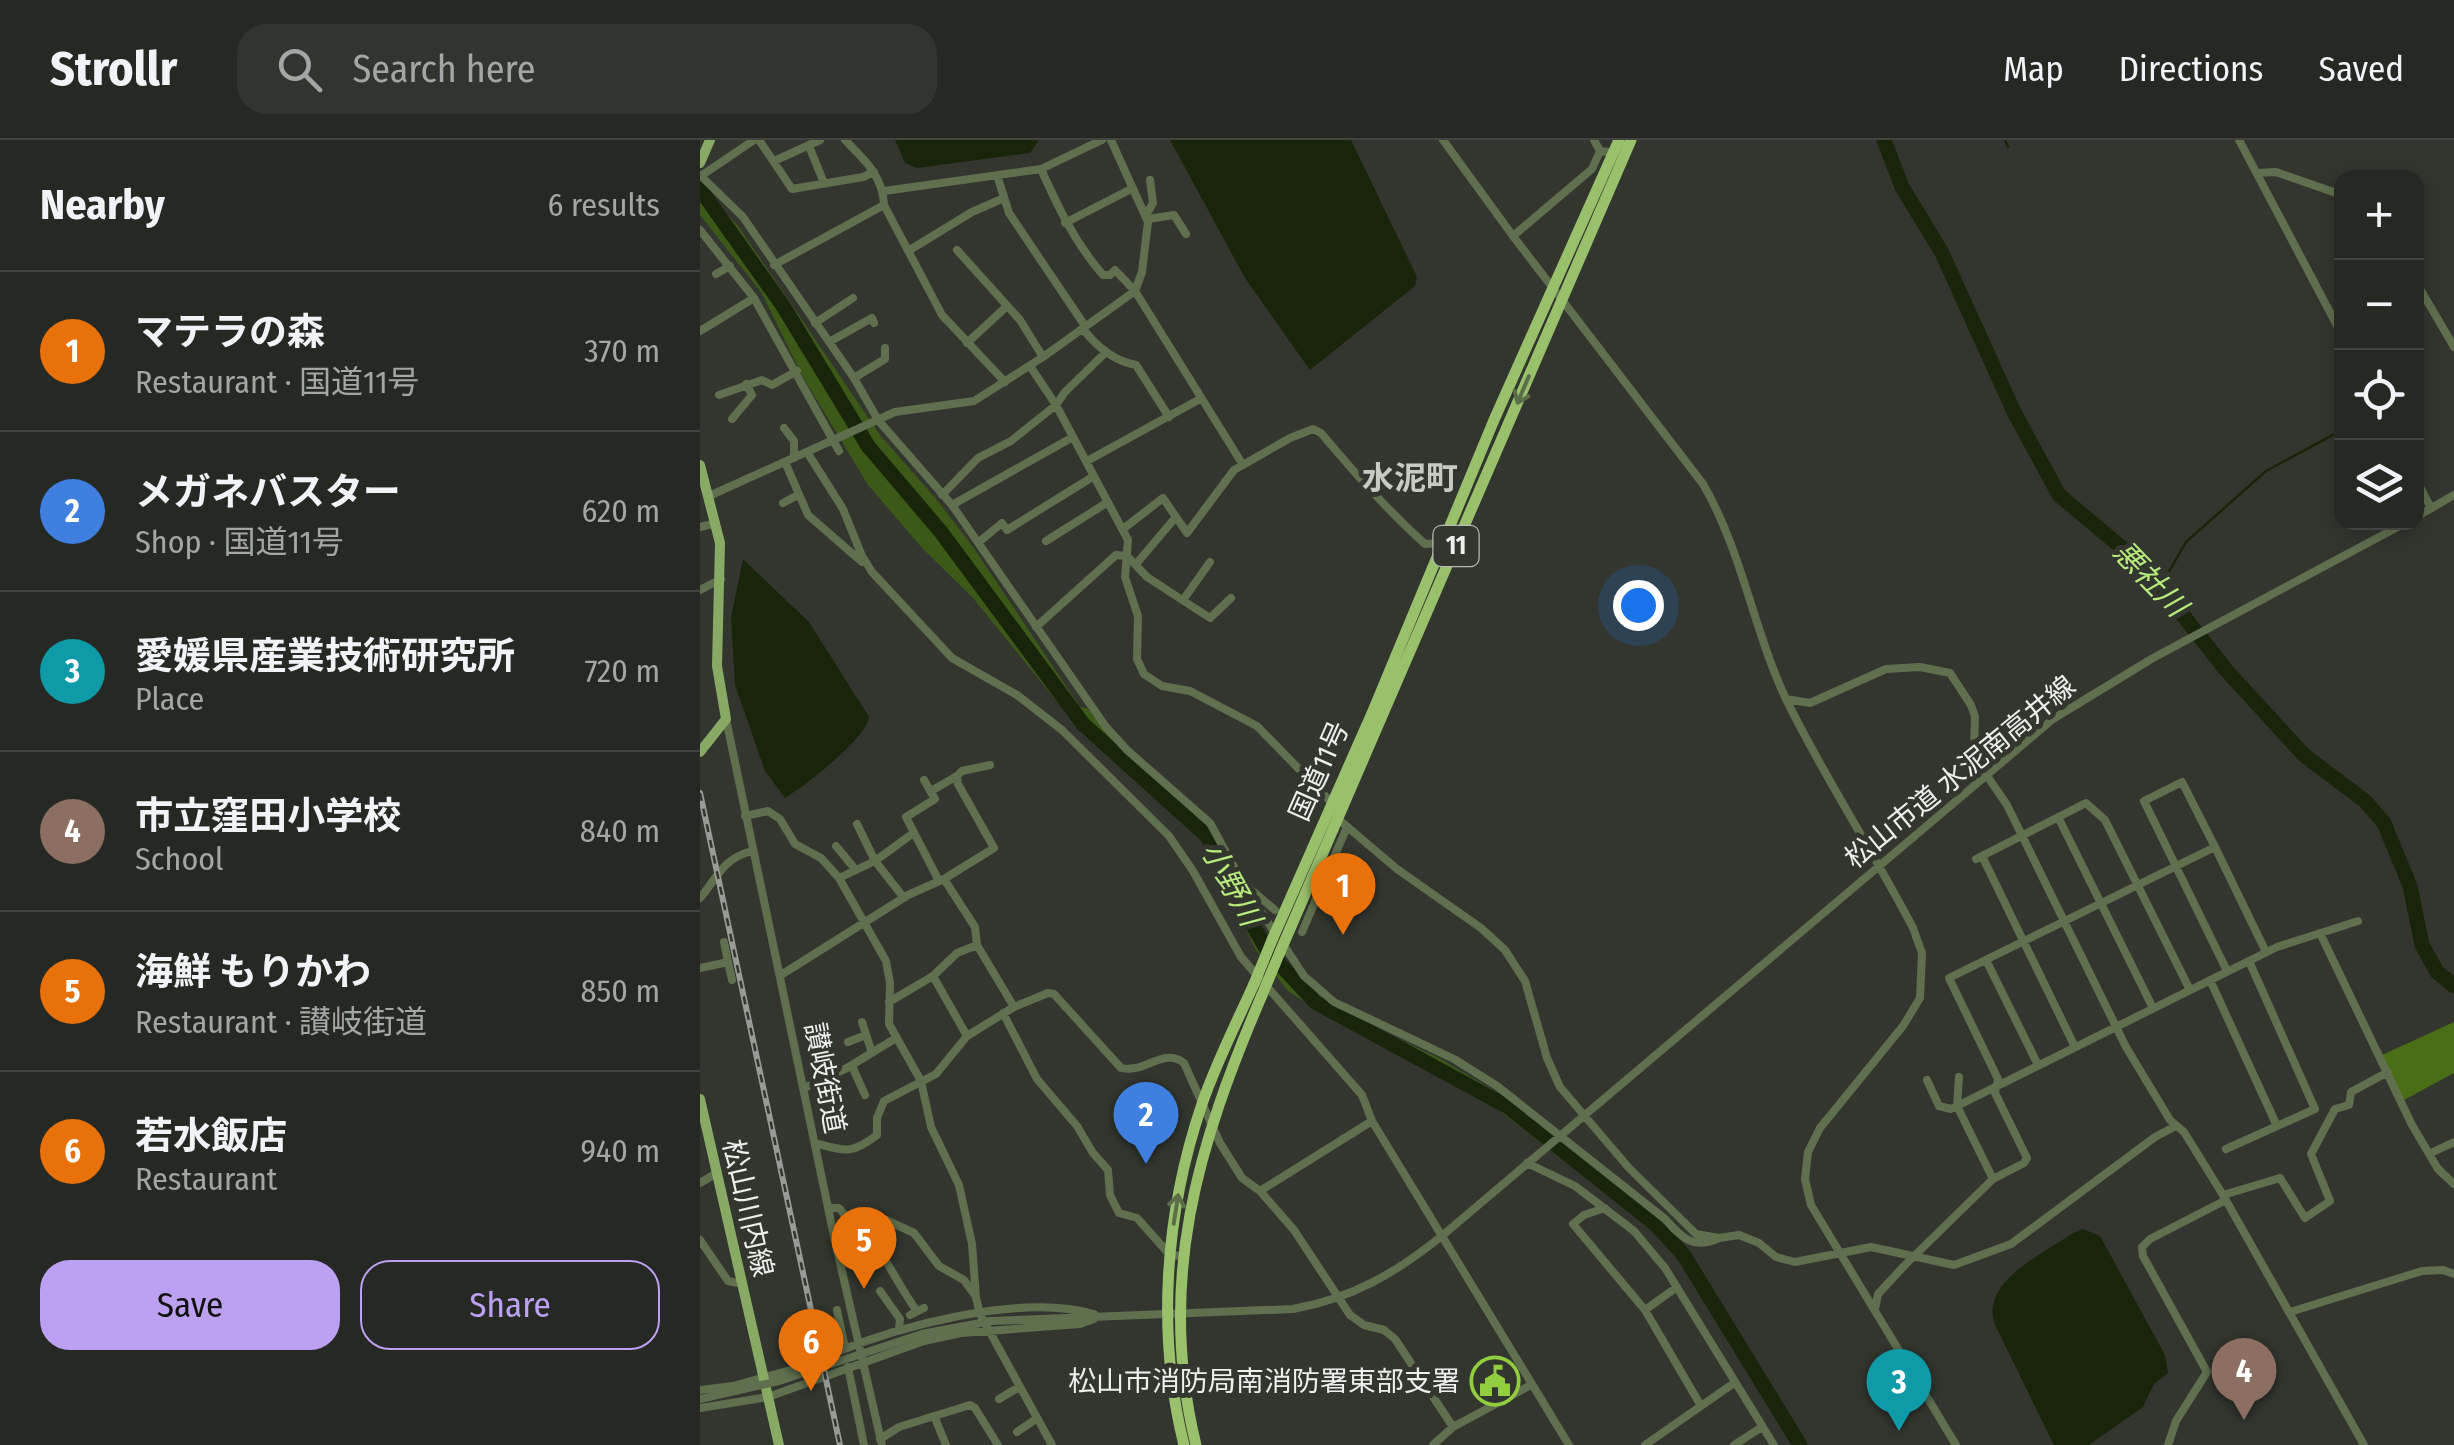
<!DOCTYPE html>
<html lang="en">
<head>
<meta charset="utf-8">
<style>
	body { margin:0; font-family:"Fira Sans Condensed","Noto Sans JP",sans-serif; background:#323430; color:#f1f3f6 }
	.controls { position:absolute; right:30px; top:30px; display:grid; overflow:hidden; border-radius:20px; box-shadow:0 5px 25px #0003 }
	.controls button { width:90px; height:90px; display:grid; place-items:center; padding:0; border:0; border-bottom:2px solid #424441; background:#262823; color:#f1f3f6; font:50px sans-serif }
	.you { position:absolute; left:938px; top:465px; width:35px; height:35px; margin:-25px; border:8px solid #fff; border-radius:50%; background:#1a73e8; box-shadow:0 0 0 15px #1a73e833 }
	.badge { display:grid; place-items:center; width:65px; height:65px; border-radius:50%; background:#bca0f2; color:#fff; font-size:32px; font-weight:700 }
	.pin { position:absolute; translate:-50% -82px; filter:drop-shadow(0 2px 5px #0008) }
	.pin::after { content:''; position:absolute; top:52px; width:35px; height:30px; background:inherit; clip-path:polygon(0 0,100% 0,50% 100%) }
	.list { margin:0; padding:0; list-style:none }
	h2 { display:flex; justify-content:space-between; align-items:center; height:130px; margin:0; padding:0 40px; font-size:42px }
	h2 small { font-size:32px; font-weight:400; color:#a4a6a6 }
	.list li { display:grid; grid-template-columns:65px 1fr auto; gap:30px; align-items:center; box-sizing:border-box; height:160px; padding:0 40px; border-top:2px solid #424441 }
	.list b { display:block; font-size:38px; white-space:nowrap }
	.list p { margin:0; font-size:32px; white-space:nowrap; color:#a4a6a6 }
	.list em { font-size:32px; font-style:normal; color:#a4a6a6 }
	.actions { display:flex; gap:20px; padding:30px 40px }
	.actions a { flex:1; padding:22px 0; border:2px solid #bca0f2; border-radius:30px; text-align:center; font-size:35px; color:#bca0f2 }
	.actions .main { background:#bca0f2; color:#111 }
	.icon { flex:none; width:55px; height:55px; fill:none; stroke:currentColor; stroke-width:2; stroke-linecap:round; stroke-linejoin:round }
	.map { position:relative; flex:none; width:1754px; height:1305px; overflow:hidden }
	header { display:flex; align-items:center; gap:60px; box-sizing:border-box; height:140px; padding:0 50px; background:#262823; border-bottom:2px solid #424441 }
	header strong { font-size:48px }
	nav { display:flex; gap:55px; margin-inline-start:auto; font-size:35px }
	.search { width:700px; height:90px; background:#323430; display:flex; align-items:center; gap:25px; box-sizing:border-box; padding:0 35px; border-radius:30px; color:#a4a6a6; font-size:38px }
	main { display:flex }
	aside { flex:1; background:#262823 }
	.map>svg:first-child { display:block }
</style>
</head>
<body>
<header>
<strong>Strollr</strong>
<div class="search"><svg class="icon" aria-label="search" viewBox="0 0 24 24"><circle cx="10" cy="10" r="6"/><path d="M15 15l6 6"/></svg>Search here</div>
<nav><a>Map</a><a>Directions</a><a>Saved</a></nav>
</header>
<main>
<aside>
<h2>Nearby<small>6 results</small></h2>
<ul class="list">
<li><span class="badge" style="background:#e8710a">1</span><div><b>マテラの森</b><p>Restaurant · 国道11号</p></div><em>370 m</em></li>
<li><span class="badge" style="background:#3f7fe0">2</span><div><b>メガネバスター</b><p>Shop · 国道11号</p></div><em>620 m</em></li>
<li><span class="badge" style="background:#0f9aa8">3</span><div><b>愛媛県産業技術研究所</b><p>Place</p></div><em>720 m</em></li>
<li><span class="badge" style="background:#8d6e63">4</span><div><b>市立窪田小学校</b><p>School</p></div><em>840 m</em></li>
<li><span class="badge" style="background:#e8710a">5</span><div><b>海鮮 もりかわ</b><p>Restaurant · 讃岐街道</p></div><em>850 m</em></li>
<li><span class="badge" style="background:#e8710a">6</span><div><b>若水飯店</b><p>Restaurant</p></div><em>940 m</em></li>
</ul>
<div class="actions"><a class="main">Save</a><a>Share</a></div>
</aside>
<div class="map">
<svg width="1754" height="1305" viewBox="0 0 1754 1305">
	<rect width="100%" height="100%" fill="#33362f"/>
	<path fill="#3d5918" d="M0 46 38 86 180 295 237 360 273 407 380 567 387 568 419 608 503 681 563 790 588 828 602 841 641 872 739 918 796 952 973 1092 1107 1305H1094L985 1129 957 1093 774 951 636 882 588 851 556 810 498 693 384 595 273 458 223 409 168 345 103 237 61 152 0 75Z"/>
	<path fill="#4a6e15" d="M1754 882V933L1704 960 1682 915Z"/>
	<path fill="#19250b" d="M195 0H339L330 13 217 28 205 23Z
		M470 0H651L717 137 715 146 610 230 545 138Z
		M43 419 109 482 169 577C166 599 106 645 85 658L65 631 35 545 31 477Z
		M1383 1089 1400 1096 1465 1215 1468 1233 1454 1244 1443 1267 1389 1305H1354L1295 1185C1279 1142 1342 1115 1373 1093Z"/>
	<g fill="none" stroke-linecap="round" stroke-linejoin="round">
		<path stroke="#19250b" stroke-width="2.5" d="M1305 0 1308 7
			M1467 435 1486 402 1566 331 1642 290"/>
		<path stroke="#19250b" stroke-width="15" d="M1184 0 1202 47 1242 113 1314 272 1359 355 1445 427 1526 530 1604 615 1665 661 1684 683 1710 746 1722 805 1737 832 1754 846
			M0 49 83 166 168 306 241 392 383 584 508 697 527 741 567 810 615 862 808 967 955 1084 983 1114 1100 1305"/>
		<path stroke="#60704f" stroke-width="8" d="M59 0 92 49 163 37 174 32
			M145 0C164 19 183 36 184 65L242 175 305 242
			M743 0 813 96 1003 344C1042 411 1053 489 1086 559 1124 637 1173 711 1213 788L1222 813 1220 858 1203 886 1120 988 1108 1012 1105 1039 1111 1065 1256 1305
			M894 0 900 11 918 13
			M1539 0 1642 195
			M109 6 124 43
			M74 21 120 0
			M341 29C358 67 375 103 403 135H410L415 130 435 151 543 325
			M1557 33 1576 32 1642 55
			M0 35 43 77 154 238 178 280 252 365 406 587 427 610 510 683 545 747 575 793
			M297 35 309 73 385 186
			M1 36 54 0
			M184 51 341 29 402 0
			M446 75 453 63 450 40
			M448 79 474 75 486 94
			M365 83 433 48
			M0 90 54 158 139 311
			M813 96 892 29 900 11
			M257 110 320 180 343 217
			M208 111 272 72 304 58
			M74 125 184 65
			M16 134 30 126
			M1716 142 1754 207
			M115 183 153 158
			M383 189C397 207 414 221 436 225L469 277
			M0 191 54 158
			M129 202 172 178 174 183
			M267 203 306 167
			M330 226 356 265 428 400 425 437 438 476 437 519 444 534 462 546 490 551 557 586 633 664
			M154 238 185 219V208
			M19 255 62 240 72 245 97 231
			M32 279 52 255 46 244
			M84 288 94 301V318
			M107 312 143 369 162 416 172 432 252 518 317 555 362 590 469 696 493 731 541 817 662 955 672 981 869 1305
			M387 321 500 259
			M85 322 108 375 162 422
			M1716 339 1731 368
			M242 355 278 318 311 301 356 265 365 252 406 212
			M9 356 195 272 274 261 343 217 435 151 442 132 448 82 411 0
			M83 363 98 355
			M252 365 373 297
			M1716 377 1754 355
			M0 387 16 383
			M423 389 463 358 487 393 534 330 590 298 613 289 621 293C654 332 687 370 725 404L742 403
			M346 401 408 362
			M279 402 302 383 307 390 394 336
			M437 423 475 378
			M0 450 21 439
			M483 460 510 422
			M336 487 416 415 427 416 447 437 510 478 531 458
			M1086 559 1110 563 1186 529 1220 527 1250 533 1271 565 1275 577 1274 609 1279 624 1307 665 1426 907 1470 980 1484 992 1523 1055 1664 1305
			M26 579 135 1101 182 1305
			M224 640 235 659 206 677 239 741
			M231 651 257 636
			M45 676 68 671 80 679 95 704 121 718 139 738 186 821 190 843 189 884 221 941 231 987 259 1045 272 1104 276 1158 280 1174 352 1305
			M1358 677 1453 868
			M637 678 697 729 781 788 805 810 825 841 847 918 860 947 929 1028 996 1094 1019 1098 1039 1095 1059 1103 1076 1117 1095 1122 1171 1107 1254 1125 1311 1104 1455 997 1476 986
			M157 684 175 721 204 758
			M136 706 155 729
			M1515 707 1482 642 1444 661 1527 831
			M1282 716 1375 907
			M1276 719 1386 663 1405 680 1490 850
			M139 738 175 721 212 694
			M244 739 275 787 277 805 314 867
			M549 748 575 770
			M0 758C18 737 22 719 52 711
			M602 792 647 687
			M1620 793 1712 985 1738 1029 1754 1044
			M583 804 604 836 634 862 754 919 797 946 965 1079C982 1098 993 1110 1019 1098
			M1286 820 1338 925
			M28 822 32 840
			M0 828 28 822 24 802
			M81 835 208 755 244 739 294 708 258 644 257 636 262 631 290 625
			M233 836 267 896
			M1510 840 1577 986
			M189 862 233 836 257 813 277 805
			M303 873 337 939 377 986 393 1013 408 1030 410 1055 419 1073 437 1078 470 1115 483 1116
			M162 882 172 913
			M148 902 166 895
			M152 926 165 955
			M1259 937 1257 966 1293 1039
			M1227 940 1239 966 1251 969 1577 807 1658 781
			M104 948 147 928 196 898
			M115 1003C145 1011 151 1015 177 995V978L184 961 236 934 267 896 314 867 348 853 354 854 421 928C444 934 463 907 484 923L520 1003 542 1038 560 1051 594 1090 650 1175 664 1185 684 1190 695 1199 753 1287
			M1526 1009 1615 969 1549 821
			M1731 1013 1754 1002
			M827 1023 875 1046 934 1091 965 1128 1074 1305
			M0 1043 17 1033
			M560 1051 672 981
			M1523 1055 1580 1038 1605 1078 1630 1061 1611 1014 1635 969 1649 965 1651 952 1688 932
			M128 1068H139L159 1093
			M905 1068 884 1075 873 1084 945 1170 1001 1266
			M166 1090C185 1116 198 1145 217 1171
			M0 1100 28 1141 43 1144
			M135 1101 159 1093 182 1079 186 1080 214 1093 239 1126 264 1140 274 1154
			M180 1151 200 1179 199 1190
			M1175 1169 1178 1154 1205 1125 1293 1039 1324 1023 1327 1018 1295 953 1298 939 1249 838 1515 707 1566 812
			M137 1170 145 1208
			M945 1170 977 1147
			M1590 1172 1722 1131 1743 1130 1754 1134
			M210 1175 224 1168
			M291 1181 593 1169C653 1158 696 1133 743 1095L1353 579 1453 518 1707 382
			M129 1215C199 1186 320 1153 394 1174
			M148 1227 164 1305
			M0 1250 33 1246 98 1228 105 1229 107 1236
			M299 1259 319 1247
			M0 1268 68 1257 224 1201 261 1193 380 1184 394 1179
			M235 1278 246 1305
			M317 1292 336 1279
			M180 1299 199 1287 270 1265 275 1268 298 1305
			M733 1305 753 1287 831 1245
			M945 1305 1034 1243
			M1034 1305 1062 1287
			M1468 1305 1476 1281 1507 1232 1443 1116 1442 1107 1450 1099 1526 1060"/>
		<path stroke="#89aa65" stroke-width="10" d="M0 23 10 0
			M0 325 20 403 17 526 26 579 0 612
			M0 959 79 1305"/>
		<path stroke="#99c16c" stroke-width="11" d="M572 800 673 571 794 280 919 0
			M580 812 931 0
			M484 1305C456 1193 465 1073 502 964 516 923 536 884 554 844
			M496 1305C456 1141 498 1004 562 855"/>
		<g stroke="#989b95" stroke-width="6">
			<path id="rail" d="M0 653 140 1305"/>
		</g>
		<use href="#rail" stroke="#33362f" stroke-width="2.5" stroke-dasharray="8" stroke-linecap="butt"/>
		<path stroke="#60704f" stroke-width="8" d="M0 1259 79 1241 222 1194 291 1181"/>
		<path stroke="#99c16c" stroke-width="11" d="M554 844 572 800
			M562 855 580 812"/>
	</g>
	<defs><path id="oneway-shaft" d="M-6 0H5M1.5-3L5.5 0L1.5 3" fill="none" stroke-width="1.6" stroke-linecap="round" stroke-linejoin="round" transform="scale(2.5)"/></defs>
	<g stroke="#5c6e47">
		<use href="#oneway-shaft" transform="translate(823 250) rotate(113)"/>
		<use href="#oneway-shaft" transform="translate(476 1069) rotate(-81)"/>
	</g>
	<defs>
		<g id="civic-ring" transform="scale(2.5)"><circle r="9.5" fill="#33362f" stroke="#91cd3f" stroke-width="1.5"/><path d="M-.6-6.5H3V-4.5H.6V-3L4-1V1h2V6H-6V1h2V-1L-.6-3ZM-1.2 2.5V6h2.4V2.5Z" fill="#91cd3f"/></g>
	</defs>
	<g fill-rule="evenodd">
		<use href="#civic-ring" x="795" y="1241"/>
	</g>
	<g text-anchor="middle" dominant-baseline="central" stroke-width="10" stroke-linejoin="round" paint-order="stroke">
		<rect fill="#33362f" stroke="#b5b8b3" stroke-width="2.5" x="733.5" y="386" width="45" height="40" rx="8"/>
		<g font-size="25" font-weight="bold" fill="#edefeb">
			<text x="756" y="406">11</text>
		</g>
		<g font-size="28" fill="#edefeb" stroke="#33362f">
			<text transform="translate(619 631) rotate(-66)">国道11号</text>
			<text transform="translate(1260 632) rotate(-39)">松山市道 水泥南高井線</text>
			<text transform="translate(125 938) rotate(79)">讃岐街道</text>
			<text transform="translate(48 1068) rotate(77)">松山川内線</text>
		</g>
		<g font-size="28" fill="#edefeb" stroke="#33362f" text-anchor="end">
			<text x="760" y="1241">松山市消防局南消防署東部支署</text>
		</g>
		<g font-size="30" font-style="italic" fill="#b7eb7c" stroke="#33362f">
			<text transform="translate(1450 439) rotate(46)">悪社川</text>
			<text transform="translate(531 744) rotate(61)">小野川</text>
		</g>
		<g font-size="32" font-weight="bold" fill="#c7cbc2" stroke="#33362f">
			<text x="710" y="338">水泥町</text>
		</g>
	</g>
</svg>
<div class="controls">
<button>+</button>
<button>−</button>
<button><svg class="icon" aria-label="locate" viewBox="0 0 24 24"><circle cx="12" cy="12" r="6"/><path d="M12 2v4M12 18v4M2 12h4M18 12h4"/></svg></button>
<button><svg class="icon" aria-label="layers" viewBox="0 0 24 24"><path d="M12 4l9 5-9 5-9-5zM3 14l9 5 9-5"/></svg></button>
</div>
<div class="you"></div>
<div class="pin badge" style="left:643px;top:795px;background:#e8710a">1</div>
<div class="pin badge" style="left:446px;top:1024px;background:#3f7fe0">2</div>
<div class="pin badge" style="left:1199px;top:1291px;background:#0f9aa8">3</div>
<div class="pin badge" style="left:1544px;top:1280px;background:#8d6e63">4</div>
<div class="pin badge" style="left:164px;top:1149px;background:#e8710a">5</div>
<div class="pin badge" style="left:111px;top:1251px;background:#e8710a">6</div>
</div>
</main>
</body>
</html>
